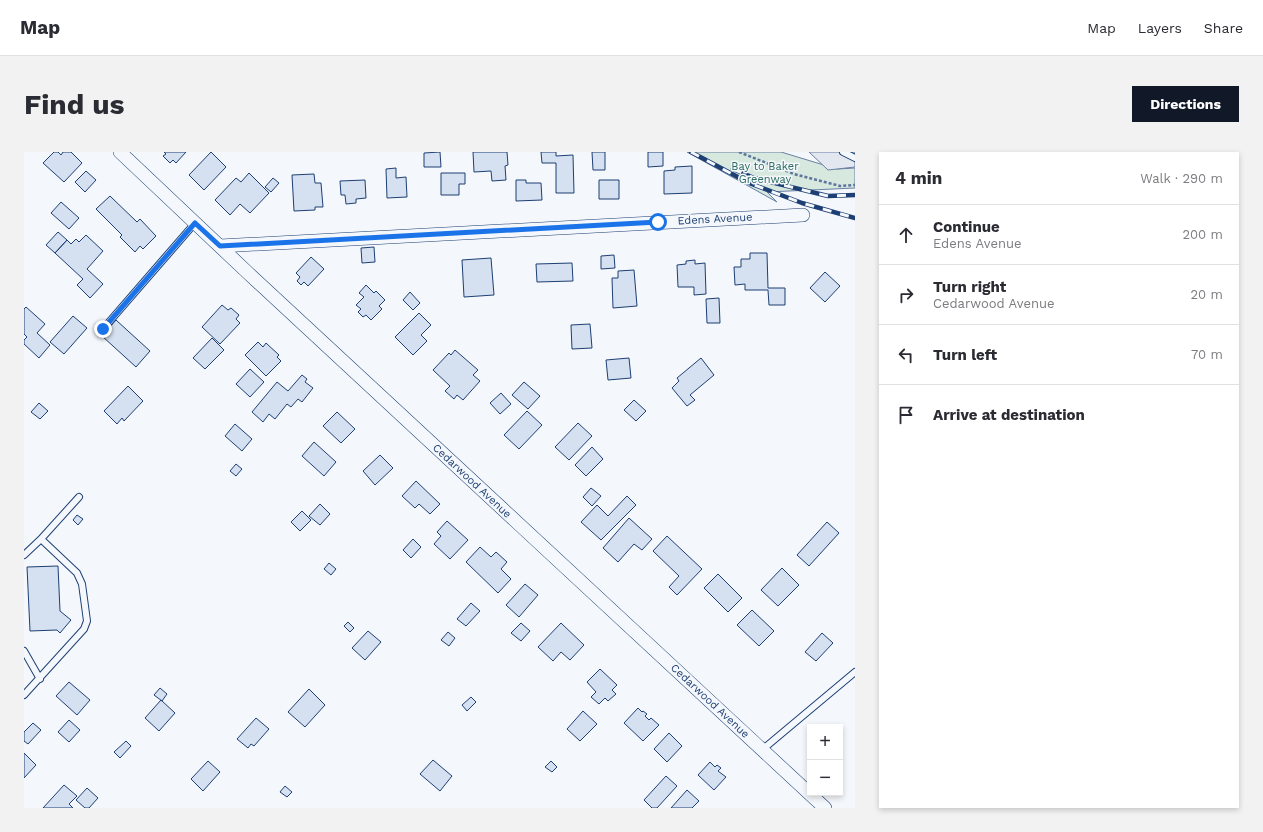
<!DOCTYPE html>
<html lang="en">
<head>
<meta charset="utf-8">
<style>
	body { margin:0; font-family:"Work Sans",sans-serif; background:#f2f2f3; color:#2b2b33 }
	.controls { position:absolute; right:12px; bottom:12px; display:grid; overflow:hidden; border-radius:0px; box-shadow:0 2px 6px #0003 }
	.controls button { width:36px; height:36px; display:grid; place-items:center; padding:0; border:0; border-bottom:1px solid #e1e1e2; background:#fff; color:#2b2b33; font:20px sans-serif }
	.stop { position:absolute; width:12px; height:12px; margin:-9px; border:3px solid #1a73e8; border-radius:50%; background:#fff }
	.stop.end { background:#1a73e8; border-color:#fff; box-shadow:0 1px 4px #0008 }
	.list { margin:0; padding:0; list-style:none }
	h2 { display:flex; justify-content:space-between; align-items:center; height:52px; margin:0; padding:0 16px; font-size:17px }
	h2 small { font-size:13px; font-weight:400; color:#7c7c81 }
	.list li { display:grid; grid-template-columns:26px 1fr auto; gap:12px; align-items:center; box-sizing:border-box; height:60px; padding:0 16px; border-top:1px solid #e1e1e2 }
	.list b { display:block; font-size:15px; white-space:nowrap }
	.list p { margin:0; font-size:13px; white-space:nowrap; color:#7c7c81 }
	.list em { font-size:13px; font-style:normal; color:#7c7c81 }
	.icon { flex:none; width:22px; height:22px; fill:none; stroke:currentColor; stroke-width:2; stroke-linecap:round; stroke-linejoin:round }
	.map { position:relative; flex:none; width:831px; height:656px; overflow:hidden; border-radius:0px }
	header { display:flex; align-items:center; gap:24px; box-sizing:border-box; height:56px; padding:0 20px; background:#fff; border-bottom:1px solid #e1e1e2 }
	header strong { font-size:19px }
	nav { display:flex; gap:22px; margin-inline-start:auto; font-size:14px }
	.intro { display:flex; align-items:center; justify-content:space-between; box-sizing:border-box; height:96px; padding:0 24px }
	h1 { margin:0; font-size:28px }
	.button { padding:10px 18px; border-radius:0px; background:#111827; color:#fff; font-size:14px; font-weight:700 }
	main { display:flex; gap:24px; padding:0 24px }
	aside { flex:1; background:#fff; border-radius:0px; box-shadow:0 2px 6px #0003 }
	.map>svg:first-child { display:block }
</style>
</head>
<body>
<header>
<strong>Map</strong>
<nav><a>Map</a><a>Layers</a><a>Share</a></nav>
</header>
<div class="intro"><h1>Find us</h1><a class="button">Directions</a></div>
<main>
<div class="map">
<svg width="831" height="656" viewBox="0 0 831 656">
	<rect width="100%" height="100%" fill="#f4f7fb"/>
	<path fill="#d7e8df" stroke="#687fa3" d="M663 0H757L813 17 831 16V36L743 40 753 50Z"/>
	<path fill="#e3e8f0" stroke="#687fa3" d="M785 0H831V15L804 18Z"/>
	<path fill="#d5e0f0" stroke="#1d3f73" d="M30 0H34L37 3 39 0H47L58 11 40 30 19 11Z
		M140 0H162L152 11 149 8 146 11 139 4 142 2Z
		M187 0 202 15 180 38 165 23Z
		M416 0 417 15H400V1Z
		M449 0H483L484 13 481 14 482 28 468 29 467 19 450 20Z
		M517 0H532V4L549 3 550 41H532V11H518Z
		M568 0H581V18H569Z
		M624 0H639V14L624 15Z
		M668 14V41L640 42V19L651 18V15Z
		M372 16V26L382 25 383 45 363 46 362 17Z
		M62 19 72 28 61 40 51 30Z
		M225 21 245 41 226 61 216 52 206 63 191 48 212 26 217 30Z
		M417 21H441V32H435V43H417Z
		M290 22 291 31H297L299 55H291V58L270 59 268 23Z
		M249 26 255 31 247 40 241 35Z
		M341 28 342 46 332 47V51L322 52 321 43H317L316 29Z
		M492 28H502V31H517L518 48 492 49Z
		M575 28H595V47H575Z
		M86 44 113 70 116 67 132 84 119 97 116 94 111 100 96 85 98 83 72 57Z
		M37 50 55 66 45 77 27 61Z
		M34 80 43 88 31 101 22 93Z
		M62 83 79 99 63 117 79 132 66 146 53 133 59 127 31 101 43 88 47 92 52 87 55 90Z
		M350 95 351 110 338 111 337 96Z
		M726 101H743L744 136H761V153H745L744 138H721V132L711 133 710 115H717V107H726Z
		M590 103 591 116 577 117V104Z
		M287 105 300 117 284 134 280 130 277 133 273 129 276 125 272 121Z
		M467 106 470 143 440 145 438 108Z
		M671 108V112L681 111 682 142 670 143V135H654L653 113 662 112V109Z
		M548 111 549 129 513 130 512 112Z
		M610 118 613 154 589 156 588 126H594V119Z
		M801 120 816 134 801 150 786 136Z
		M342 133 350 141 352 139 361 148 355 154 358 157 347 168 342 163 339 165 334 160 337 157 332 153 340 145 335 141Z
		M386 140 396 151 389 158 379 148Z
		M695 146 696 171H683L682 147Z
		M198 153 204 158 207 156 215 163 212 167 216 171 196 192 178 175Z
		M2 155 21 172 13 181 26 193 15 206 0 192V188L3 185 0 182V157Z
		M395 161 407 173 397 183 403 189 389 203 371 185Z
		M49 164 63 176 40 202 26 190Z
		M92 168 126 199 112 215 78 184Z
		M566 172 568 196 548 197 547 173Z
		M188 186 200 198 181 217 169 206Z
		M234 190 239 195 242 191 255 203 253 205 257 209 242 224 221 203Z
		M431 198 454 218 449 223 456 229 439 248 433 243 430 247 421 239 426 234 409 218 425 201 427 203Z
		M605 206 607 226 584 228 582 208Z
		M677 206 690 223 666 243 671 248 663 254 648 236 655 229 653 226Z
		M226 217 240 230 226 245 212 232Z
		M278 223 283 227 281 230 289 236 278 250 274 247 267 255 263 252 251 267 245 262 239 270 228 260 253 230 264 239Z
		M500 230 516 244 504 257 488 243Z
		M104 234 119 249 100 269 98 266 93 272 80 259Z
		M477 241 487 252 476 262 466 251Z
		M610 248 622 259 612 269 600 258Z
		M15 251 24 259 16 267 7 260Z
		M503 259 518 273 495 297 480 283Z
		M313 260 331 277 317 291 299 274Z
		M554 271 568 284 545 308 531 295Z
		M211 272 228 287 218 299 201 284Z
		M290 290 312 310 300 324 278 304Z
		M568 295 579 307 562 324 551 313Z
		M356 303 369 316 351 333 339 319Z
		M212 312 218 317 212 324 206 319Z
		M392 329 416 352 406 362 395 352 391 356 378 344Z
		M567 336 577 344 568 354 559 345Z
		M603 344 612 353 577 388 557 370 573 353 584 364Z
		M296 352 306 362 296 373 285 364Z
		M278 359 287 368 276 379 267 370Z
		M53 363 59 367 54 373 49 368Z
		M605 366 628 387 618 398 610 392 594 410 579 396Z
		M423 369 444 388 426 407 410 392 417 384 413 380Z
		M803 370 815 381 785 414 773 403Z
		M643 384 678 417 653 443 645 435 655 424 629 399Z
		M389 387 397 395 387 406 379 398Z
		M456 395 467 405 472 400 483 410 477 417 487 427 474 441 442 410Z
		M305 411 312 417 307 423 300 417Z
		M34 414 36 459 47 468 36 481 33 478 6 479 3 415Z
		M758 416 775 433 754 454 737 438Z
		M694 422 718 446 704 460 680 436Z
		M501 432 514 443 495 465 482 453Z
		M447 451 456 459 442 474 433 467Z
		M728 458 750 479 735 494 713 473Z
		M324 470 330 476 326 480 320 474Z
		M497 471 506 479 497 489 487 481Z
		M537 471 560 493 546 508 537 500 529 509 514 495Z
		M344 479 357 490 341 508 328 496Z
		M424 480 431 486 425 494 417 488Z
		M798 481 809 491 792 509 781 500Z
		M576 517 593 533 588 538 592 542 584 549 581 546 575 552 567 545 572 540 563 530Z
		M45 530 66 548 53 563 32 544Z
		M136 536 143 542 138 549 130 543Z
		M285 537 301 553 281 575 264 560Z
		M447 545 452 550 443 559 438 553Z
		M137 548 151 561 135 579 121 566Z
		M614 556 618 560 619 559 623 562 621 564 625 568 627 566 635 573 619 589 600 571Z
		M559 559 573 572 556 589 543 577Z
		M232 566 245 577 230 594 227 592 224 596 213 587Z
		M45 568 56 578 45 590 34 580Z
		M9 571 17 578 4 592 0 589V580Z
		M645 581 658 594 643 610 630 597Z
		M102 589 107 594 96 606 90 600Z
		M0 601 12 613 0 626Z
		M409 608 428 624 416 639 396 622Z
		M184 609 196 620 179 639 167 627Z
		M527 609 533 615 528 620 521 615Z
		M686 610 691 615 693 613 697 616 694 619 702 625 690 638 674 623Z
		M642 624 653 634 633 656H628L620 648Z
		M40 633 53 644 45 652 49 656H19Z
		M261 634 268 640 263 645 256 640Z
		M63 636 74 646 65 656H61L52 648Z
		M663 638 675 649 668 656H647Z"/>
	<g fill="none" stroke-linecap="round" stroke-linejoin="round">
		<g stroke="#1d3f73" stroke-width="8">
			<path id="lane" d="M819 0 831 6
				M79 177 171 71
				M0 403 17 387 55 345
				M0 499 16 527
				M0 543 60 477 63 469 58 432 53 421 17 387
				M738 598 831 520"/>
		</g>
		<g stroke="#1d3f73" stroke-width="14">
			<path id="street" d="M96 0 223 120 801 656
				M196 94 779 63"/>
		</g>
		<path stroke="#5e769c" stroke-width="2.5" stroke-dasharray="3 2" stroke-linecap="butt" d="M715 0 770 22 816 34 831 33"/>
		<use href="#lane" stroke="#f4f7fb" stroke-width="6"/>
		<use href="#street" stroke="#f4f7fb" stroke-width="13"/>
		<g stroke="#1d3f73" stroke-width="4.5">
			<path id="rail" d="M667 0 725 31 778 51 831 66
				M709 17 730 26 804 44 831 43"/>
		</g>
		<use href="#rail" stroke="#f4f7fb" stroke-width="3" stroke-dasharray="9" stroke-linecap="butt"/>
	</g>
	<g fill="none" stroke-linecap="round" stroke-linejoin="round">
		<path stroke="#1a73e8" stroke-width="5" d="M79 177 171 71 196 94 634 70"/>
	</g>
	<g text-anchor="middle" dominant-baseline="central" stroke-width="3" stroke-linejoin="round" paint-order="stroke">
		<g font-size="11" fill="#2c6c60" stroke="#f4f7fb">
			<text x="741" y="14">Bay to Baker<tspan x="741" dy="13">Greenway</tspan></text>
		</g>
		<g font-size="11" fill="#1d3f73" stroke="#f4f7fb">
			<text transform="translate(691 67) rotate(-3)">Edens Avenue</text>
			<text transform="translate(448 329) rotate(43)">Cedarwood Avenue</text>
			<text transform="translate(686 549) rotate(43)">Cedarwood Avenue</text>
		</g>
	</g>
</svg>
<div class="controls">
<button>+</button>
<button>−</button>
</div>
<div class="stop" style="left:634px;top:70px"></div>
<div class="stop end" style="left:79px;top:177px"></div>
</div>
<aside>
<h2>4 min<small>Walk · 290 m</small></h2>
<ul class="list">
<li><svg class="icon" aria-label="ahead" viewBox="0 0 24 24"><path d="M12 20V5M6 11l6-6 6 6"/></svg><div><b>Continue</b><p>Edens Avenue</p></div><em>200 m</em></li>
<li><svg class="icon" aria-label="right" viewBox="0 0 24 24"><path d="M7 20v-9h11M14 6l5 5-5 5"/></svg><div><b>Turn right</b><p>Cedarwood Avenue</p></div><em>20 m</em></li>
<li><svg class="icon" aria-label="left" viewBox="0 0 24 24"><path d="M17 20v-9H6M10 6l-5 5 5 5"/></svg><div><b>Turn left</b></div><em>70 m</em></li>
<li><svg class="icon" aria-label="arrive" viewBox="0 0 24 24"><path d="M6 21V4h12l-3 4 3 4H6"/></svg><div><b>Arrive at destination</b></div></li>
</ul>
</aside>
</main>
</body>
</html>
